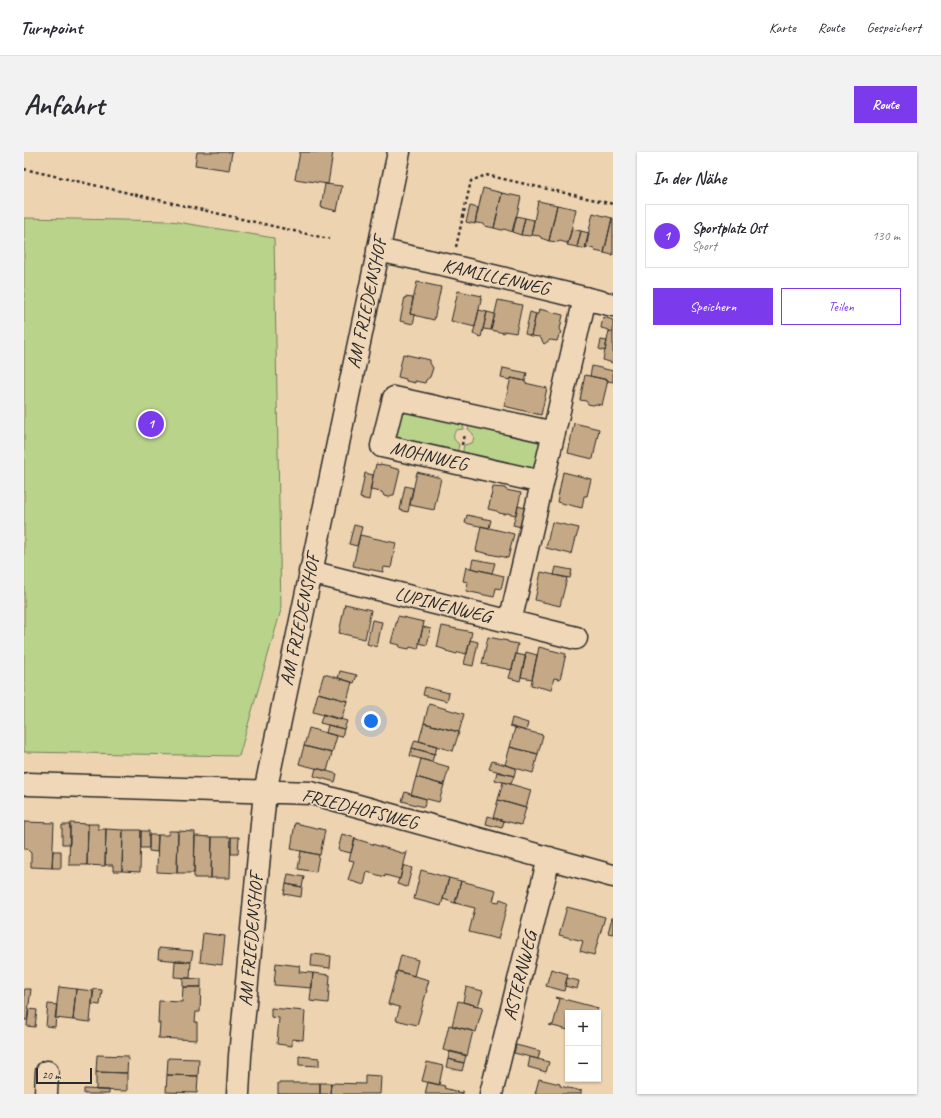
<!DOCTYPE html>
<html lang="de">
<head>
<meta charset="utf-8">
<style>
	body { margin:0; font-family:Caveat,sans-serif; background:#f2f2f3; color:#2b2b33 }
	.controls { position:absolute; right:12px; bottom:12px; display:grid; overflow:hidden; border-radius:0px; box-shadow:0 1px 3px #0004 }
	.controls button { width:36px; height:36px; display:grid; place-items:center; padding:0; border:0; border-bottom:1px solid #e1e1e2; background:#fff; color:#2b2b33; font:20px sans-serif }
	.scale { position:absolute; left:12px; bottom:10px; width:56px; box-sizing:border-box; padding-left:4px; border:2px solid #2b2b2b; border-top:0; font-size:11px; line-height:14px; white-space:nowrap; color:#2b2b2b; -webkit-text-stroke:3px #f0d7b8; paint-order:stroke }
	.you { position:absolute; left:347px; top:569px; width:14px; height:14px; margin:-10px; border:3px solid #fff; border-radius:50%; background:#1a73e8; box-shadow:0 0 0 6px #1a73e833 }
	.badge { display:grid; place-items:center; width:26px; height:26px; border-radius:50%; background:#7c3aed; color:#fff; font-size:13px; font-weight:700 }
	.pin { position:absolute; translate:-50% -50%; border:2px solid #fff; box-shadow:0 1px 4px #0006 }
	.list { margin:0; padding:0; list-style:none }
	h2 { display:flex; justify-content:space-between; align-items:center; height:52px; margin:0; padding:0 16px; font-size:17px }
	h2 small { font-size:13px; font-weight:400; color:#7c7c81 }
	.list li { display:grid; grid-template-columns:26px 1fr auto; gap:12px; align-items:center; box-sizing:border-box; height:64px; margin:0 8px 8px; padding:0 8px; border:1px solid #e1e1e2; border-radius:0px }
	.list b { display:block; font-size:15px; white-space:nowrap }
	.list p { margin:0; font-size:13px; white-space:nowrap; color:#7c7c81 }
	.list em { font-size:13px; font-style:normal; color:#7c7c81 }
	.actions { display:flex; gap:8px; padding:12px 16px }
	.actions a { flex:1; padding:9px 0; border:1px solid #7c3aed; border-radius:0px; text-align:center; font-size:14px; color:#7c3aed }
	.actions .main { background:#7c3aed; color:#fff }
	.map { position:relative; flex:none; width:589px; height:942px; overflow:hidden; border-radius:0px }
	header { display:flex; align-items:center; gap:24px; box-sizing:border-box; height:56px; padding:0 20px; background:#fff; border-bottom:1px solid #e1e1e2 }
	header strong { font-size:19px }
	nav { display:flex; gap:22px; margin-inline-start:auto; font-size:14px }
	.intro { display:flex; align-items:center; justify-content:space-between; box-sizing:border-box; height:96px; padding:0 24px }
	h1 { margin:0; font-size:28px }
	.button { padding:10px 18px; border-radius:0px; background:#7c3aed; color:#fff; font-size:14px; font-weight:700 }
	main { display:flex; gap:24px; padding:0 24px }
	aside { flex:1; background:#fff; border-radius:0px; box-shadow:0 1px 3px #0004 }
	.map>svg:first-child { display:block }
</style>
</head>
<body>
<header>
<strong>Turnpoint</strong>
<nav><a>Karte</a><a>Route</a><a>Gespeichert</a></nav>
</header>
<div class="intro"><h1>Anfahrt</h1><a class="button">Route</a></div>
<main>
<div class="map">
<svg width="589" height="942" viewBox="0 0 589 942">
	<rect width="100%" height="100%" fill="#eed3b0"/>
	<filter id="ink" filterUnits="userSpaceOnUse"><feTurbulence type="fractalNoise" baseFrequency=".025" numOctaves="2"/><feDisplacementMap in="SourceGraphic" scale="8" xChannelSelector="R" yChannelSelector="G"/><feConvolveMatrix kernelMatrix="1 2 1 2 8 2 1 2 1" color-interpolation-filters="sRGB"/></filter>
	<g filter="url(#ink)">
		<path fill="#bad38b" stroke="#727f5b" d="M0 66 147 69 250 86 257 458 215 604 0 600Z
			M371 248 442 264 439 277 432 278C428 284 429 288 435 292L432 308 361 292Z
			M447 265 526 283 517 327 437 309 440 293 448 291C451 285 450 281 444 277Z"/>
		<path fill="#c5a986" stroke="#2b2b2b" d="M173 0H208L205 18 171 13Z
			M276 0H309L304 32 271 27Z
			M301 32 318 34 313 59 297 55Z
			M459 36 478 41 470 76 461 74 460 72 453 71H451Z
			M478 41 497 45 489 80 480 77 478 78 470 76Z
			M514 49 533 53 525 89 517 86 516 84 508 83 507 84Z
			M533 53 552 57 544 92 543 91 536 89 534 90 525 89Z
			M446 54 454 56 451 72 442 70Z
			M569 61 588 66 580 101 571 99 570 97 563 95 561 96Z
			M492 64 501 66 497 83 488 80Z
			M501 66 510 68 507 84 497 83Z
			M588 66H589V103L580 101Z
			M548 77 557 79 553 95 543 93Z
			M557 79 565 81 562 97 553 95Z
			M393 130 417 135 410 168 386 162Z
			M434 139 458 144 451 175 427 169Z
			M381 145 389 146 386 162 391 163 389 172 376 169Z
			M474 148 498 153 492 181 480 179V181L467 178Z
			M515 157 539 163 536 177 538 181 535 183 533 189 526 188 520 192 516 185 507 184 512 162H514Z
			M455 158 463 160 457 185 449 182Z
			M463 160 471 162 467 178 459 177Z
			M506 160 512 162 507 184 501 182Z
			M579 165 589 168V180L585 179V178L577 176Z
			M585 179 589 180V211L579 208Z
			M577 188 583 189 581 199 575 197Z
			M379 202 406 208V211L409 216 406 225 402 228 401 231 391 229V231L382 229V227L374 225Z
			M568 214 589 219V230L584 229V228L566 224Z
			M479 216 503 221 501 229 487 226 486 228 477 226Z
			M561 223 584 228 578 253 572 252 569 253 564 252 562 249 556 248Z
			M487 226 501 229V231L523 236 517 263 480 254Z
			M550 271 575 277 569 307 544 301Z
			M352 312 356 313V312L366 314V315L376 318 370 343H368L364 345 360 344 358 340 346 338Z
			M393 320 417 326 410 358 386 353Z
			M539 320 567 327 563 344H560L558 356 533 350Z
			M341 321 349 323 345 348 336 346Z
			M381 334 389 336 384 360 376 358Z
			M469 335 481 336 482 338 497 341 492 363 483 361 480 362 475 361 473 359 464 357 467 346H466V345H467Z
			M494 354 501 356 497 375 489 373Z
			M443 363 467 368 465 376 441 371Z
			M528 370 555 376 552 386H551L547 402 522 396Z
			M330 373 338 375 333 394 325 392Z
			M457 374 490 382 484 406 452 399Z
			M336 383 372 391 367 416 360 415 359 420 329 414Z
			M449 407 471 411 468 421 447 416Z
			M442 415 480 424 477 437 472 436 470 445 442 439 444 430 439 429Z
			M532 415 548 418 546 426 530 423Z
			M517 420 543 426 536 454 511 448Z
			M321 452 347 458 341 487 315 481Z
			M374 464 400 470 394 497 386 495 385 497 375 495 376 493 367 491Z
			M348 468 358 470 353 495 343 492Z
			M418 474 448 480 443 502 434 500 433 502 422 499V498L413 495Z
			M399 475 407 477 403 493 395 491Z
			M464 485 484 489V490L494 492 488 518 458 512Z
			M446 488 454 490 449 514 440 512Z
			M515 495 542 502 536 527 530 526 527 538 507 533Z
			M502 500 513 503 508 527 497 525Z
			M492 502 502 504 496 529 485 526Z
			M316 519 333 523 330 531 314 526Z
			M300 522 328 530 323 549 294 541Z
			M401 535 425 541 423 549 399 543Z
			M294 541 323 549 317 568 289 560Z
			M405 552 440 562 435 580 400 571Z
			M299 562 323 569 320 577 296 571Z
			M488 566 504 571 502 579 486 574Z
			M400 571 435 580 429 599 395 589Z
			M304 573 320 577 318 585 302 581Z
			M285 576 313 584 308 601 280 594Z
			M491 576 519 583 514 602 486 595Z
			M391 588 413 594 411 602 388 596Z
			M280 594 308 601 303 619 275 612Z
			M486 595 514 602 509 621 481 613Z
			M388 596 410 602 408 610 386 604Z
			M397 607 425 615 420 633 392 625Z
			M468 609 492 616 490 624 465 617Z
			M292 616 313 622 311 630 290 624Z
			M473 620 490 624 487 632 471 628Z
			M392 625 420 633 415 650 387 643Z
			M479 630 507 638 502 656 474 648Z
			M381 640 402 647 400 655 378 649Z
			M474 648 502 656 497 673 469 666Z
			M464 664 480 669 478 676 462 672Z
			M0 670 30 671 28 716 7 715V701L3 697H0Z
			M46 671 64 672 63 713H45Z
			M271 671 301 678 296 703 267 697Z
			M64 672H74V677H82L81 714 63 713Z
			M38 673H46V692H38Z
			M82 677 99 678 98 719H89V713H81Z
			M99 678H117L116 720 98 719Z
			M117 679H125V696H117Z
			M145 679H154L153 721 133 720 134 683H144Z
			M154 679 171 680 170 721H153Z
			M318 682 331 686 327 701 314 698Z
			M125 683H134L133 700 125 699Z
			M171 684 188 685 187 726H170Z
			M188 685H207L206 726H187Z
			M207 685H215L214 702H207Z
			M331 686H332V687L381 702 382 700H383L376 727 361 723V725L343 720 340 733 324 728 330 709 325 708Z
			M29 699H37V716H28Z
			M277 699 295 703 292 720 274 717Z
			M379 713 388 716 383 735 373 732 375 727H376Z
			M397 718 425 726 417 754 390 747Z
			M264 722 280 725 278 735 262 732Z
			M425 726 437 729 431 751 419 747Z
			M437 729 472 738 469 749 475 750 476 747 484 750 474 787 445 780 451 756 431 751Z
			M262 732 278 735 277 745 260 742Z
			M543 755 581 765 570 803 556 799 559 789 535 783Z
			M588 765H589V782L584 781Z
			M179 781 201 784 198 813 176 810Z
			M135 796 169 799 167 810 134 807Z
			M288 802 307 804 306 816 287 814Z
			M377 803 394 808 390 824 373 819Z
			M151 809 167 810 166 826 150 825Z
			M252 811 276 814 275 820 289 821 288 836 250 833Z
			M527 817 544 822 540 839 522 834Z
			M373 819 405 828 402 838H403L393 873 372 868 376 855 364 852Z
			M289 821 306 823 304 851 286 849Z
			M159 826 177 827V835H159Z
			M543 826 555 829 553 837 541 834Z
			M35 835 52 837 49 868 31 866Z
			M159 835H177L176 860H172L171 870H173V888L134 886V885H135L136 871H134L135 849 158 850Z
			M442 835 459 839 454 854 439 850Z
			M0 837H7L3 868H0Z
			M52 837 69 839 66 870 49 868Z
			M70 837 78 838 76 853 68 852Z
			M532 845 574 856 572 861H544V878L525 873H529L536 847 532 846Z
			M434 849 459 855 452 880 428 874Z
			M24 852 33 853 31 875 22 874Z
			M247 856 281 859 279 888 268 887V894L253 892 255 866 247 865Z
			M5 857 13 858 11 875 3 874Z
			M425 873 449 879 443 904 419 898Z
			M492 893 516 899 514 907 490 901Z
			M426 899 442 903 440 911 424 907Z
			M73 903 104 904 103 921 72 920Z
			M275 904 295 906V914L275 913Z
			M506 905 525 910 522 920 504 915Z
			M144 906 175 907 174 924 143 923Z
			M424 907 440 911 438 919 422 915Z
			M403 910 419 914 415 933 398 929Z
			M72 920 103 921V939L72 938Z
			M143 923 174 924 173 941 142 940Z
			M341 923 357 924 356 942H306L307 931 341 932Z
			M515 927 536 932V934L557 939V938V942H511Z
			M404 930 421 934 420 936 438 941V939H439V942H401Z
			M254 931H296V942H254Z
			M296 931H307L306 942H296Z
			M60 937 85 938V942H60Z"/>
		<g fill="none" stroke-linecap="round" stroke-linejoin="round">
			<g stroke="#2b2b2b" stroke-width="25">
				<path id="street" d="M354 98 427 114 589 153
					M518 330 358 294 370 246 530 281
					M286 420 552 486
					M486 470 561 146
					M4 632 287 641 589 724
					M22 942 23 920
					M214 942 216 904 241 640 375 0
					M467 942 525 706"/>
			</g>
			<path stroke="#2b2b2b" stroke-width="2.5" stroke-dasharray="3 3" stroke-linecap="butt" d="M0 17 305 87
				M432 95 447 29 462 23 589 52
				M438 293 440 282"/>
			<use href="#street" stroke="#f0d7b8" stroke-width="22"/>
		</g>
	</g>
	<g text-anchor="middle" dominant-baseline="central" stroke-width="3" stroke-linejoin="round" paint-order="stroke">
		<g font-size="19" fill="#2b2b2b" stroke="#f0d7b8">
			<text transform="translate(472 125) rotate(13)">KAMILLENWEG</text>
			<text transform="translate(343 151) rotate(-78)">AM FRIEDENSHOF</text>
			<text transform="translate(405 304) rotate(13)">MOHNWEG</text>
			<text transform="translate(419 453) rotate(14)">LUPINENWEG</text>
			<text transform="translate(276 468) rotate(-78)">AM FRIEDENSHOF</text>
			<text transform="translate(336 657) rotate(14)">FRIEDHOFSWEG</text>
			<text transform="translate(227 788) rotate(-85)">AM FRIEDENSHOF</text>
			<text transform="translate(496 824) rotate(-76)">ASTERNWEG</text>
		</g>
	</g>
</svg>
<div class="controls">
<button>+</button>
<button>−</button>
</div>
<div class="scale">20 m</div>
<div class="you"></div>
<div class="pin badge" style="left:127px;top:272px">1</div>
</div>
<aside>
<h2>In der Nähe<small></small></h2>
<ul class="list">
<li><span class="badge">1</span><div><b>Sportplatz Ost</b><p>Sport</p></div><em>130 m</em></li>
</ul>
<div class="actions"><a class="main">Speichern</a><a>Teilen</a></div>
</aside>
</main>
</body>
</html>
